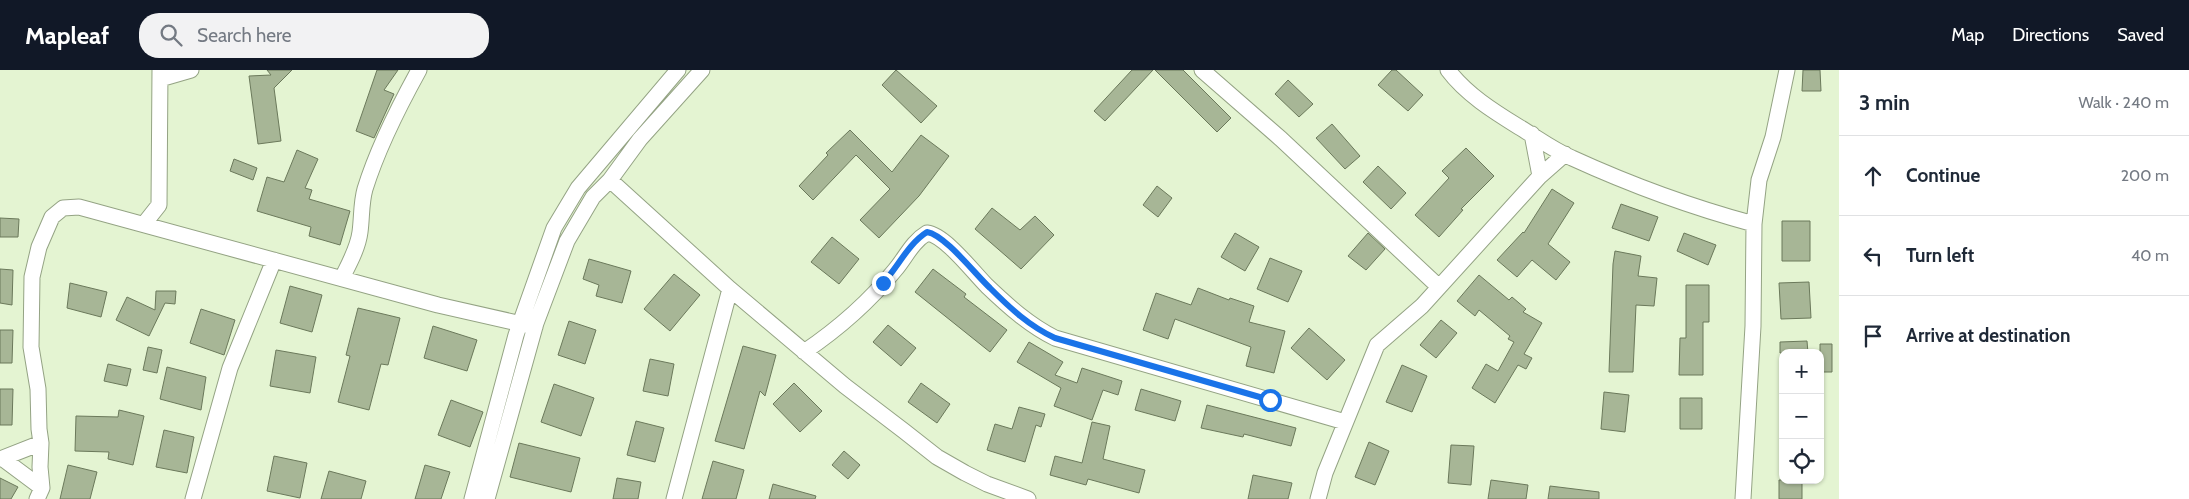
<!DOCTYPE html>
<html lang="en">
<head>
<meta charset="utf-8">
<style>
	body { margin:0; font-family:Cabin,sans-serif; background:#f2f2f3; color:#1f2937 }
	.controls { position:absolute; right:15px; bottom:15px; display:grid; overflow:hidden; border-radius:10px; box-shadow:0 1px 4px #0004 }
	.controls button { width:45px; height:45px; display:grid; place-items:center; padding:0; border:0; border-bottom:1px solid #e0e1e3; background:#fff; color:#1f2937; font:25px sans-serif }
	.stop { position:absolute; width:15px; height:15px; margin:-11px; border:4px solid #1a73e8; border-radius:50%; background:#fff }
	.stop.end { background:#1a73e8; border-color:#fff; box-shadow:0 1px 5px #0008 }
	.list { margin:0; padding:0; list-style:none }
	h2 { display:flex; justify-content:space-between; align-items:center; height:65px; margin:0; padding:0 20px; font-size:21px }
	h2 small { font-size:16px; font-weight:400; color:#747a83 }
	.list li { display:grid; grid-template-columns:32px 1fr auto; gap:15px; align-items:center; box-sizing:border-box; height:80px; padding:0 20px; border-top:1px solid #e0e1e3 }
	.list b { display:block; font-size:19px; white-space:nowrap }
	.list em { font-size:16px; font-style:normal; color:#747a83 }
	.icon { flex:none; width:28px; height:28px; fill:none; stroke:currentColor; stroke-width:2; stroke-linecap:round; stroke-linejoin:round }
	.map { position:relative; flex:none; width:1839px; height:429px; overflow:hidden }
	header { display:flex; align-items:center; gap:30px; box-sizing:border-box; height:70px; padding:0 25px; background:#111827; color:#fff }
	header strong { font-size:24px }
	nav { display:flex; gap:28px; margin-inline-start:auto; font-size:18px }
	.search { width:350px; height:45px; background:#f2f2f3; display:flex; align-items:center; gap:12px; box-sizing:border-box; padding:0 18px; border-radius:20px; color:#747a83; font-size:19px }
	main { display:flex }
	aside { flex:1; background:#fff }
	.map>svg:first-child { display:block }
</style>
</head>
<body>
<header>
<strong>Mapleaf</strong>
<div class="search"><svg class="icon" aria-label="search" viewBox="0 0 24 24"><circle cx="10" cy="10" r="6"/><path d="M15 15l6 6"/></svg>Search here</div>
<nav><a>Map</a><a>Directions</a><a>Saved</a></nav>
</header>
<main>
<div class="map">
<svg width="1839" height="429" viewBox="0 0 1839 429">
	<rect width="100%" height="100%" fill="#e4f4d2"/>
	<path fill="#a7b696" stroke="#6b795b" d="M267 0H292L274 18 281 71 258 74 249 6 271 5Z
		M377 0H398L384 20 394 24 374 68 356 61Z
		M896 0 937 36 921 53 882 15Z
		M1132 0H1153L1105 51 1094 41Z
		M1155 0H1183L1231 48 1217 62Z
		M1392 0H1396L1423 25 1408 41 1378 15Z
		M1803 0H1820L1821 21H1802Z
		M1288 10 1313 34 1299 47 1275 24Z
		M1332 54 1360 86 1345 99 1316 68Z
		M850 60 892 102 921 65 949 86 919 126 879 168 860 150 890 119 856 85 813 130 799 116 828 85 826 83Z
		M1466 78 1494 106 1461 139 1463 140 1439 167 1415 145 1449 108 1442 101Z
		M297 80 318 89 305 118 312 120 309 129 350 141 340 175 309 166 311 157 257 141 267 107 284 112Z
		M234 89 257 98 253 110 230 101Z
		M1378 96 1406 123 1391 139 1363 112Z
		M1157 116 1172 128 1158 147 1143 135Z
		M1552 119 1574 133 1548 174 1570 192 1556 210 1532 190 1517 207 1497 190 1523 162 1524 163Z
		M1621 134 1658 147 1649 171 1612 158Z
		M992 138 1020 160 1035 146 1054 165 1021 199 975 159Z
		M0 148 19 149 18 167H0Z
		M1782 151H1810V191H1782Z
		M1235 163 1259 177 1245 201 1221 187Z
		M1368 163 1385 179 1366 200 1348 186Z
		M1684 163 1716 175 1708 195 1677 181Z
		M832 167 859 189 839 214 811 192Z
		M1615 181 1641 186 1638 206 1657 208 1654 236 1636 235 1633 302H1609L1613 194Z
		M1270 188 1302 201 1288 232 1257 219Z
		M589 189 631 201 622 233 596 226 599 215 583 209Z
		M0 199 13 200 12 235 0 233Z
		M933 199 966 224 964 227 1007 260 990 282 915 222Z
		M674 204 700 225 670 261 644 239Z
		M1479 205 1509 230 1512 227 1526 239 1523 242 1542 253 1524 284 1532 288 1526 299 1518 295 1495 333 1472 318 1486 294 1498 301 1514 272 1508 269 1510 266 1479 240 1475 246 1457 231Z
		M1809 212 1811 248 1781 249 1779 213Z
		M70 213 107 222 101 247 67 238Z
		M1686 215H1709V252H1703V305H1679L1680 268H1686Z
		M290 216 322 225 312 262 280 253Z
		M1198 218 1229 230 1230 228 1254 236 1249 252 1285 261 1274 303 1246 296 1251 277 1175 249 1168 269 1143 260 1156 223 1191 235Z
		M156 221H176L175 234 165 233 149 266 116 250 127 227 155 240Z
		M358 238 400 248 388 295 381 294 369 340 338 332 350 286 346 285Z
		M201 239 235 250 224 285 190 273Z
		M1441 250 1457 263 1436 288 1420 275Z
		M569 251 596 260 585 294 558 285Z
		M888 255 916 278 901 296 873 272Z
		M433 256 477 270 467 301 424 288Z
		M1309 258 1345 290 1327 310 1291 278Z
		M0 260H13L12 293H0Z
		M1807 271 1808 283H1780V272Z
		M1029 272 1063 292 1055 305 1077 313 1082 298 1122 311 1118 325 1103 320 1092 350 1054 336 1061 318 1017 292Z
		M1820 274H1832V302H1820Z
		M743 276 776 285 765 326 760 321 744 379 715 371Z
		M148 277 162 280 157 303 143 300Z
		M276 280 316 287 310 323 270 316Z
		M650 289 674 294 668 326 643 321Z
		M108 294 131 299 127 316 104 311Z
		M1402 295 1427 306 1412 342 1386 332Z
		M167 297 206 307 201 340 160 329Z
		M794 313 822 341 800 362 773 334Z
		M921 313 950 334 937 353 908 332Z
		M554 314 594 328 581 366 541 352Z
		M0 319H13L12 355H0Z
		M1141 319 1181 331 1175 351 1135 340Z
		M1604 322 1629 325 1625 362 1601 359Z
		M1680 328H1702V359H1680Z
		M451 330 483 342 470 377 438 365Z
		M1207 335 1296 358 1291 376 1244 364 1243 367 1201 358Z
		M1019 337 1045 344 1041 357 1036 355 1025 392 987 380 995 354 1012 359Z
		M119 340 144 346 133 395 108 389 109 382 75 381 76 346 118 347Z
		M636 351 664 358 655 392 627 385Z
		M1092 352 1110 356 1103 389 1145 400 1139 423 1088 409 1086 415 1050 405 1055 386 1082 393Z
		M164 360 194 367 187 403 156 397Z
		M1369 372 1389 381 1375 415 1355 407Z
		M519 373 580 388 571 422 510 407Z
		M1451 375 1474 376 1471 415 1448 413Z
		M844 381 860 395 848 409 832 395Z
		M274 386 307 393 300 428 267 421Z
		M713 391 744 400 736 429H702Z
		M68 395 97 402 90 429H60Z
		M425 395 450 402 441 429H415Z
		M329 401 366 411 361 429H321Z
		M1253 405 1292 413 1288 429H1248Z
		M0 408 18 417 11 429H0Z
		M617 408 641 412 638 429H613Z
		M1491 410 1528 415 1526 429H1488Z
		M1779 410H1802V429H1779Z
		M773 414 816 426 815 429H769Z
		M1550 416 1599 422V429H1548Z"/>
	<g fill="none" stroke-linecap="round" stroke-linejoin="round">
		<g stroke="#94a384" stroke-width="17">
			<path id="minor" d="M1202 0 1281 69 1439 217
				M1448 0C1466 24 1493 41 1519 57 1536 67 1553 80 1572 88 1631 115 1691 137 1754 154
				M160 9 191 0
				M1532 64 1540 106
				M610 110 730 219 845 316 904 361 937 387 965 403 987 414 1028 429
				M144 154 159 135 160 0
				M342 208C349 194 358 178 360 162 362 147 361 133 365 119 378 77 398 38 419 0
				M804 282C838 259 869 232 895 200 906 187 912 172 927 163 945 165 973 202 987 216 1008 236 1029 255 1055 268L1345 352
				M0 389 41 373
				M3 389 42 418
				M37 429 42 418 40 397 41 373 39 359 38 319 31 277 32 207 39 177 52 147 63 138 79 137 438 235 535 257
				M193 429 230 298 274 190
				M472 429 516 265 554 158 578 118 678 0
				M487 429 536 253 567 171 593 127 610 110 640 69 702 0
				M674 429 730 219
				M1318 429 1325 403 1377 275 1422 236 1540 106 1565 84
				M1743 429 1753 256 1754 154 1759 110 1773 67 1787 0"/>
		</g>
		<use href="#minor" stroke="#fff" stroke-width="15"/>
	</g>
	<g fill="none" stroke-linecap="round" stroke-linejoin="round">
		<path stroke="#1a73e8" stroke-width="6" d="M883 213C898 197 908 174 927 162 945 165 975 204 990 218 1010 238 1029 256 1055 268L1270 330"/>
	</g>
</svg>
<div class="controls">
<button>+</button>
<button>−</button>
<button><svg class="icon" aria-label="locate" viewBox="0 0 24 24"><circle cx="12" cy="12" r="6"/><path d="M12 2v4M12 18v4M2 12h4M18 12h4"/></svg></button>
</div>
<div class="stop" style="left:1270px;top:330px"></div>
<div class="stop end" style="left:883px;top:213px"></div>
</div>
<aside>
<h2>3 min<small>Walk · 240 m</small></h2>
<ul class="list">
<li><svg class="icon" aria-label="ahead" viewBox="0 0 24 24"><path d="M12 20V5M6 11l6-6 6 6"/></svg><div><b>Continue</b></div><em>200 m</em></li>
<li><svg class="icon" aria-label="left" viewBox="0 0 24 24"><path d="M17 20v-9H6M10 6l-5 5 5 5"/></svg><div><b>Turn left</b></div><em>40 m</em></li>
<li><svg class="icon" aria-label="arrive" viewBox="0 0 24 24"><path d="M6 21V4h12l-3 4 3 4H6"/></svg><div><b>Arrive at destination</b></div></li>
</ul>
</aside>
</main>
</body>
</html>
